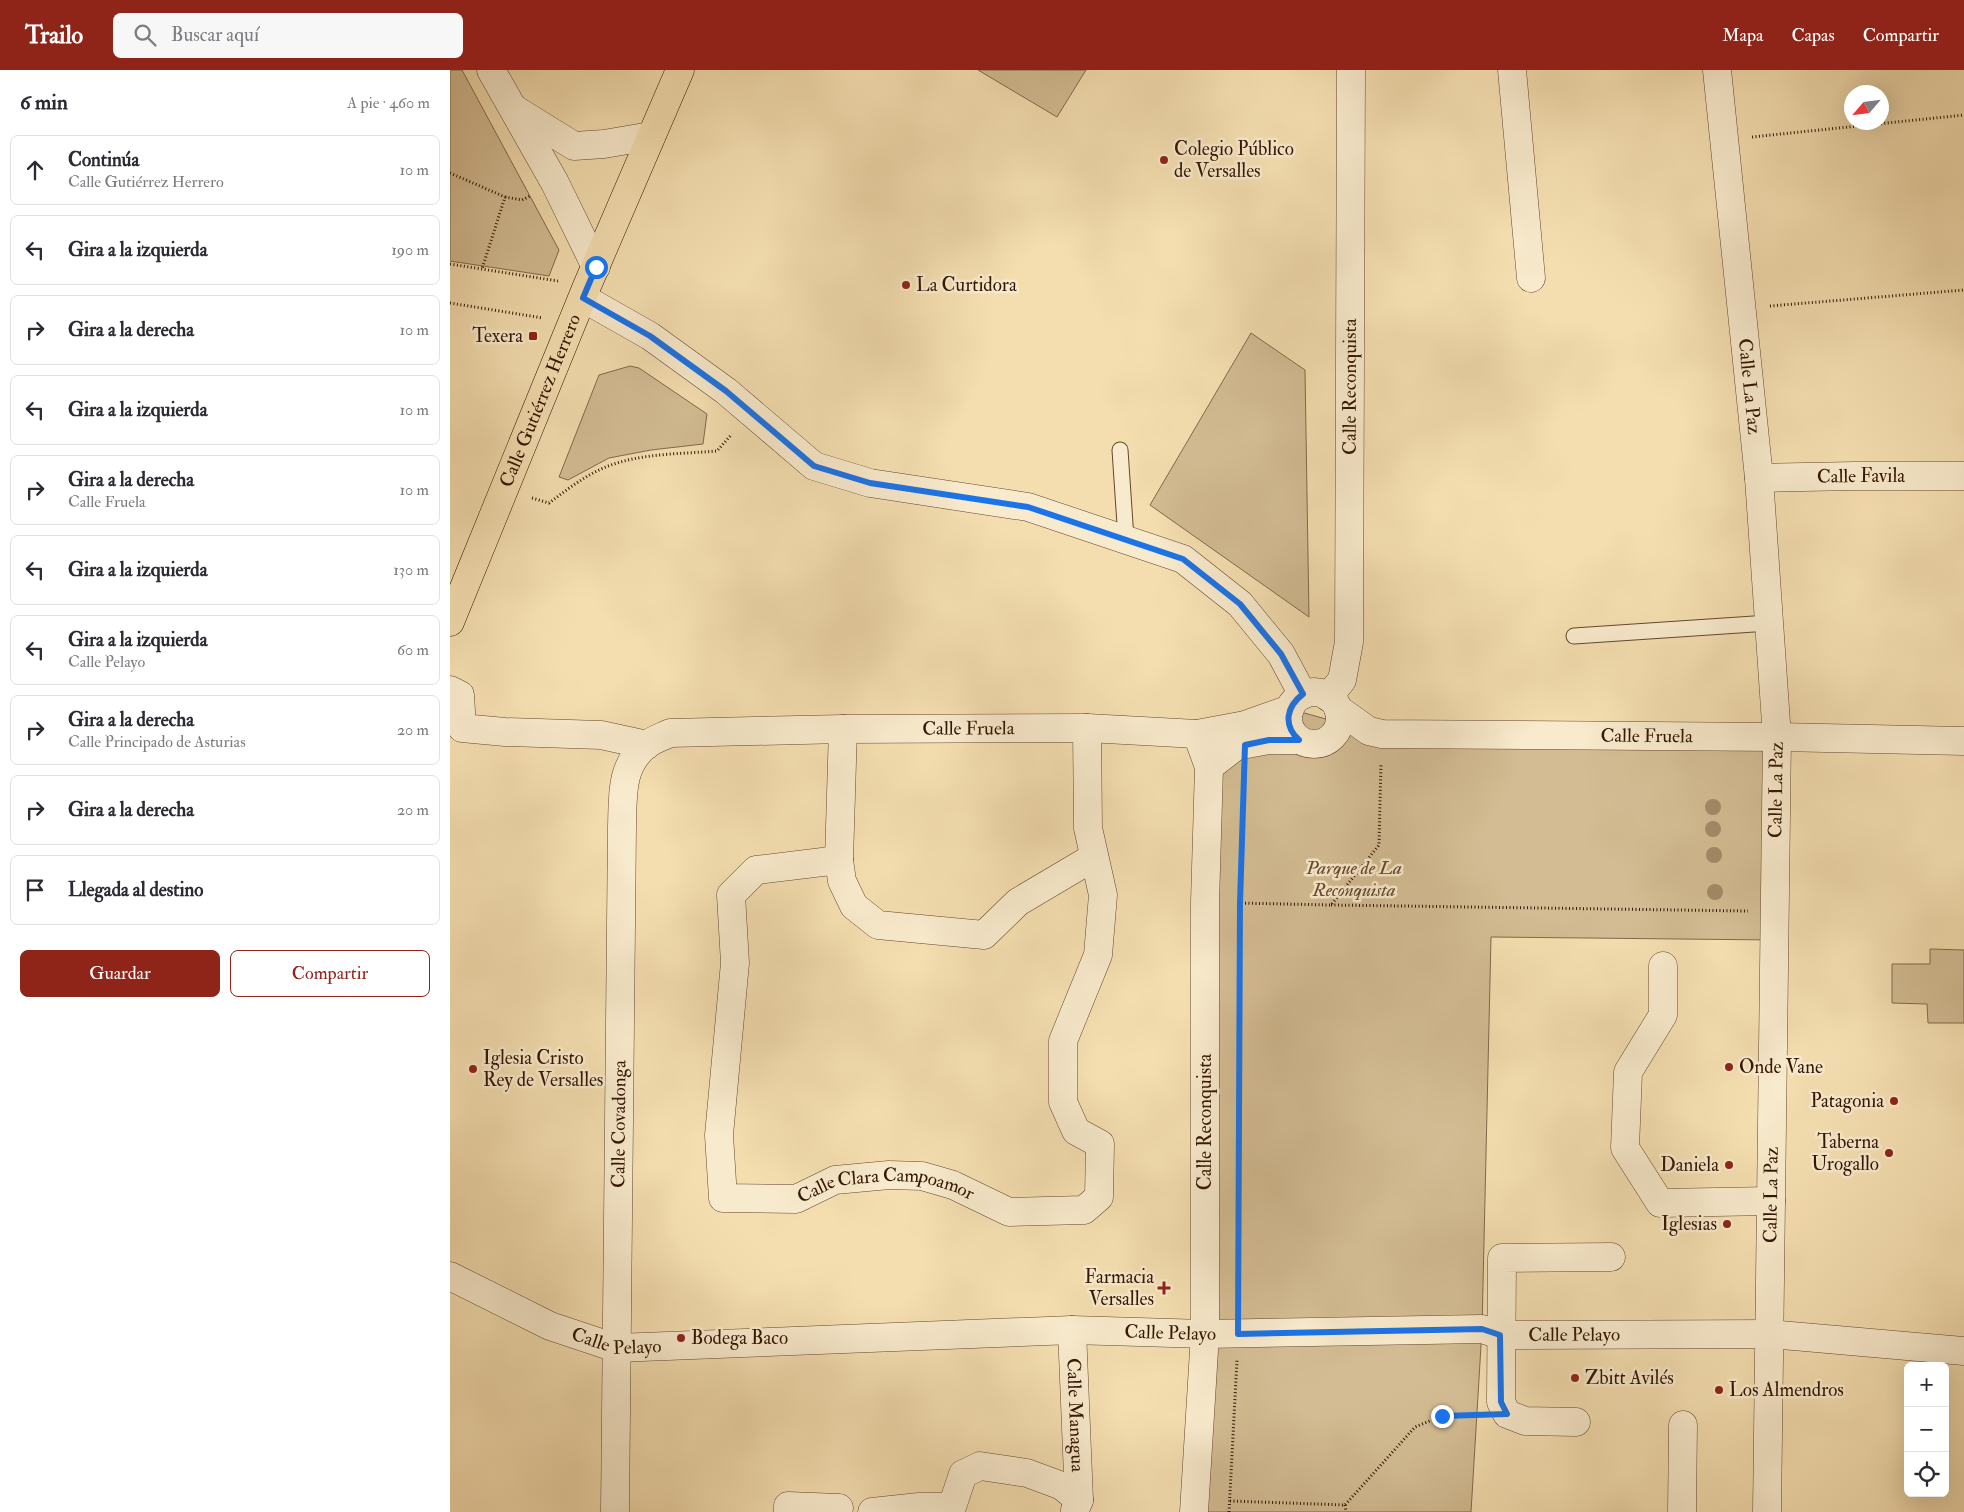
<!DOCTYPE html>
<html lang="es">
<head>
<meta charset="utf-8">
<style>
	body { margin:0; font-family:"IM FELL Double Pica",serif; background:#f7f7f7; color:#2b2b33 }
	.controls { position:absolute; right:15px; bottom:15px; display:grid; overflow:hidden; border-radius:8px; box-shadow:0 5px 20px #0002 }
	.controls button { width:45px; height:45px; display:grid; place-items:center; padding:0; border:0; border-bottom:1px solid #e1e1e2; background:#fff; color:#2b2b33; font:25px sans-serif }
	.compass { position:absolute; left:1394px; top:15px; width:45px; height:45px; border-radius:50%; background:#fff; box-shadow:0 5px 20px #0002; rotate:242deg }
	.stop { position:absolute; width:15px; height:15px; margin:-11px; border:4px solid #1a73e8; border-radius:50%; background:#fff }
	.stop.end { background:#1a73e8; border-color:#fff; box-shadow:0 1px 5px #0008 }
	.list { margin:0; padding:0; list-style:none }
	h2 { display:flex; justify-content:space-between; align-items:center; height:65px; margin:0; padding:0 20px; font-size:21px }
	h2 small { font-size:16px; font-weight:400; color:#7c7c81 }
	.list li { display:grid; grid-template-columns:32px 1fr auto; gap:15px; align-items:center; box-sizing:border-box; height:70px; margin:0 10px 10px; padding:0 10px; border:1px solid #e1e1e2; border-radius:8px }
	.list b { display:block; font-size:19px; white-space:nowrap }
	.list p { margin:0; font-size:16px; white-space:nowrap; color:#7c7c81 }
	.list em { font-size:16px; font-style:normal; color:#7c7c81 }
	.actions { display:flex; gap:10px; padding:15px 20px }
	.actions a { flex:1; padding:11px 0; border:1px solid #8f2418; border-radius:8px; text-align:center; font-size:18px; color:#8f2418 }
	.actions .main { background:#8f2418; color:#fff }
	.icon { flex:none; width:28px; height:28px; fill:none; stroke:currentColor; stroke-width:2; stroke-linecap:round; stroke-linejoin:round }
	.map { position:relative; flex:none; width:1514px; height:1442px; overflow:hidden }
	header { display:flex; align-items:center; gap:30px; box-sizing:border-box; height:70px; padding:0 25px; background:#8f2418; color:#fff }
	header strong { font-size:24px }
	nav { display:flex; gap:28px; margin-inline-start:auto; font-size:18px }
	.search { width:350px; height:45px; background:#f7f7f7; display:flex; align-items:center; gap:12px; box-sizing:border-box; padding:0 18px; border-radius:8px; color:#7c7c81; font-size:19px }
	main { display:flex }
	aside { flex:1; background:#fff }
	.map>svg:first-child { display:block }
</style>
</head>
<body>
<header>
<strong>Trailo</strong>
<div class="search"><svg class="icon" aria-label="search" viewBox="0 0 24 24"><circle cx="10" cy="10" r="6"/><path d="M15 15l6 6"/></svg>Buscar aquí</div>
<nav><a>Mapa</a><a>Capas</a><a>Compartir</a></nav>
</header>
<main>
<aside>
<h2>6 min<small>A pie · 460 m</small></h2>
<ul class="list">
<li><svg class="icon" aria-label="ahead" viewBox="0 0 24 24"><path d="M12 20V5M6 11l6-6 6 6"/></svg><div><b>Continúa</b><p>Calle Gutiérrez Herrero</p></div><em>10 m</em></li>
<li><svg class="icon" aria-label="left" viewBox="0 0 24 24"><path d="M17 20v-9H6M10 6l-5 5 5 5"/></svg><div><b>Gira a la izquierda</b></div><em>190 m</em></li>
<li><svg class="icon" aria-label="right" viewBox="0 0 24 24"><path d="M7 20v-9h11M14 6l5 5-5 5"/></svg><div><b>Gira a la derecha</b></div><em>10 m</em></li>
<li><svg class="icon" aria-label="left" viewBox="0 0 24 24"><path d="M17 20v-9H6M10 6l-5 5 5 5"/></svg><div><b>Gira a la izquierda</b></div><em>10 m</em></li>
<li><svg class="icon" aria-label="right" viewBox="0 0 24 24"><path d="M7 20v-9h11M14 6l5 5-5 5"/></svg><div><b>Gira a la derecha</b><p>Calle Fruela</p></div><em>10 m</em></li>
<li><svg class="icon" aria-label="left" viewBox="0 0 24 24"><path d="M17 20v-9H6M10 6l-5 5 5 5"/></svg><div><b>Gira a la izquierda</b></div><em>130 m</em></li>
<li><svg class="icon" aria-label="left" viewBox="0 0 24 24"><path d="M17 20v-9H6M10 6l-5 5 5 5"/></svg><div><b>Gira a la izquierda</b><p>Calle Pelayo</p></div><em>60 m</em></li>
<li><svg class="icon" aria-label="right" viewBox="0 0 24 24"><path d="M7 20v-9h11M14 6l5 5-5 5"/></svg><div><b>Gira a la derecha</b><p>Calle Principado de Asturias</p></div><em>20 m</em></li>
<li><svg class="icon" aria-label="right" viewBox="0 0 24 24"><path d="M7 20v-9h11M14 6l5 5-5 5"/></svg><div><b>Gira a la derecha</b></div><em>20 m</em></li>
<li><svg class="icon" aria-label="arrive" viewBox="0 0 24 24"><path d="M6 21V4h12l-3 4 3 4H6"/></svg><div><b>Llegada al destino</b></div></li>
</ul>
<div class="actions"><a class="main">Guardar</a><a>Compartir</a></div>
</aside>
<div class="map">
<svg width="1514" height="1442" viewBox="0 0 1514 1442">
	<rect width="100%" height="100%" fill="#f4deb0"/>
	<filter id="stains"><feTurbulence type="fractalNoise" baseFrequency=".004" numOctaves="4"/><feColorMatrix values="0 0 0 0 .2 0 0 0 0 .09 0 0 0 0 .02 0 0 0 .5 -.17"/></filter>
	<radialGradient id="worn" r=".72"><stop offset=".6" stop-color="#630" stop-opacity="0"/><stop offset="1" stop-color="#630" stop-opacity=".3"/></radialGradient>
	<path fill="#d3bc93" stroke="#83684b" d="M0 0H12L109 180 99 206 0 191Z
		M528 0H636L607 47Z
		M801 263 855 300 859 547 700 435Z
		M180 296 189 298 257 344 253 374 201 380 159 388 118 410 109 407 149 305Z
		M840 639 919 661 1327 667 1324 870 1041 867 1032 1259 1021 1442H744L747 664Z
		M1480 879 1514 880V953H1478L1477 934 1442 933V894H1480Z"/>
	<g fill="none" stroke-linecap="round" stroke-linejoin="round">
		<g stroke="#63472e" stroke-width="17">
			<path id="lane" d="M670 380 676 469
				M1124 566 1319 553"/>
		</g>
		<g stroke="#63472e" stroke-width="29">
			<g id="street">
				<path d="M41 0 105 113 146 197"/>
				<path d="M1062 0 1081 208"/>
				<path id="s1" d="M1267 0 1309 408 1327 667 1317 1442"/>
				<path d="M66 40 124 76 154 74 201 66"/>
				<path d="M133 228 200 266 276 321 364 396 420 413 578 437 733 489 790 534 831 584 853 625"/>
				<path id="s2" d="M1309 408 1405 406H1514"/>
				<path d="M0 620 10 625 12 658 55 662 151 665 197 675"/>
				<circle cx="864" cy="648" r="26"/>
				<path id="s3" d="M878 627 892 610 899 572 901 0"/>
				<path id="s4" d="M888 639 919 661 932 664 1327 667 1514 671"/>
				<path id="s5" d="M393 659 389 790 306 800 281 825 285 893 269 1065 273 1128 346 1129 385 1110 439 1105 472 1106 503 1115 559 1142 634 1140 649 1127 650 1074 626 1061 613 1032V971L648 885 653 825 638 758 637 658"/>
				<path d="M759 697 786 676 819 670H849"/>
				<path d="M389 790 392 811 404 836 428 855 534 865 568 832 644 787"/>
				<path d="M1213 896V945L1178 1002 1175 1078 1210 1133 1321 1131"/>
				<path id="s6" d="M0 1206 100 1256 166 1278 622 1260 755 1264 1032 1259 1050 1265 1319 1264 1514 1281"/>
				<path id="s7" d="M622 1260 629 1430 625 1440"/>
				<path d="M1126 1352 1075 1351 1057 1344 1051 1332 1052 1188 1161 1187"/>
				<path id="s8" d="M165 1442 172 757C173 727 170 697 195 676 202 670 212 667 220 663L393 659 637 658 747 664 795 655 840 639"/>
				<path d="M338 1442V1436L389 1438"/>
				<path d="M422 1442 469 1437H502L513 1404 530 1396 577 1403 612 1416 629 1430"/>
				<path d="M744 1442 755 1264V832L759 697 747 664"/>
				<path d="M1232 1442 1233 1355"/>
			</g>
		</g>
		<g stroke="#331503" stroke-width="29">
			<g id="primary">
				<path id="s9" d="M0 552 137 216 230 0"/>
			</g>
		</g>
		<path stroke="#331503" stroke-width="3" stroke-dasharray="1 2.5" stroke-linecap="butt" d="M1302 67 1514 45
			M0 103 55 127 32 199
			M55 127 72 130 80 126
			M0 194 108 211
			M0 233 93 248
			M1320 236 1514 220
			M82 428 99 433C118 419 138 403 161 395 195 383 232 384 267 381L282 364
			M788 833 881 835 929 775 931 693
			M881 835 1298 841
			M789 1234 790 833 794 705
			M780 1431 895 1435 965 1357 992 1346 1025 1345
			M895 1435 896 1442
			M779 1442 787 1290"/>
		<use href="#lane" stroke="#f8eacc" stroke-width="15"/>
		<use href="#street" stroke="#f8eacc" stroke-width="28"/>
		<use href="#primary" stroke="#f4deb0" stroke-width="28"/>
	</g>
	<g fill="#a48b68">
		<circle cx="1263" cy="737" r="8"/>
		<circle cx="1263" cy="759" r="8"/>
		<circle cx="1264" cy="785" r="8"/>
		<circle cx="1265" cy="822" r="8"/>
	</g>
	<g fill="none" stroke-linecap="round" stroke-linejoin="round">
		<path stroke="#1a73e8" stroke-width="6" d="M146 197 133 228 200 266 276 321 364 396 420 413 578 437 733 489 790 534 831 584 853 624C836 637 833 655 849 670H819L795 675 790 833 788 1264 1032 1259 1050 1265 1051 1332 1057 1344 992 1346"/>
	</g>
	<g fill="#8f2418" stroke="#f8eacc" stroke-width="2">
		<circle cx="714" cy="90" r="5"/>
		<circle cx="456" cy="215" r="5"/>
		<rect x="78" y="261" width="10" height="10" rx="2.5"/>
		<circle cx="1279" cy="997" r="5"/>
		<circle cx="23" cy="999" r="5"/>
		<circle cx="1444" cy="1031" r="5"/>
		<circle cx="1439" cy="1083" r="5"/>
		<circle cx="1279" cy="1095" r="5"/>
		<circle cx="1277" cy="1154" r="5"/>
		<path d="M711.5 1210.5h5v5h5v5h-5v5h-5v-5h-5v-5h5z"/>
		<circle cx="231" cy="1268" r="5"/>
		<circle cx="1125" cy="1308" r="5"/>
		<circle cx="1269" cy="1320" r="5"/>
	</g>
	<g text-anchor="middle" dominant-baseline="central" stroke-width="5" stroke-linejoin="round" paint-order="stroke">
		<g font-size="19" fill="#331503" stroke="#f8eacc" text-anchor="start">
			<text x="724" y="79">Colegio Público<tspan x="724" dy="22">de Versalles</tspan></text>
			<text x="466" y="215">La Curtidora</text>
			<text x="73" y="266" text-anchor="end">Texera</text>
			<text x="33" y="988">Iglesia Cristo<tspan x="33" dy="22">Rey de Versalles</tspan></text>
			<text x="1289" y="997">Onde Vane</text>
			<text x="1434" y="1031" text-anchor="end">Patagonia</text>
			<text x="1429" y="1072" text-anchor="end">Taberna<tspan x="1429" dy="22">Urogallo</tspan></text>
			<text x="1269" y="1095" text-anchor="end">Daniela</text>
			<text x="1267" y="1154" text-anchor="end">Iglesias</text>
			<text x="704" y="1207" text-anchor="end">Farmacia<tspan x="704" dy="22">Versalles</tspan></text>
			<text x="241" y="1268">Bodega Baco</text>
			<text x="1135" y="1308">Zbitt Avilés</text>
			<text x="1279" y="1320">Los Almendros</text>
		</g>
		<g font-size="19" fill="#331503" stroke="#f8eacc">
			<text stroke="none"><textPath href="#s3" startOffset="316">Calle Reconquista</textPath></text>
			<text stroke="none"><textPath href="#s1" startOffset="318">Calle La Paz</textPath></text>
			<text stroke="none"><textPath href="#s9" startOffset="239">Calle Gutiérrez Herrero</textPath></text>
			<text stroke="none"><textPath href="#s2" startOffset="102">Calle Favila</textPath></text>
			<text stroke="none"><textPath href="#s8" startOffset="1099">Calle Fruela</textPath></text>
			<text stroke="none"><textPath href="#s4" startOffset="316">Calle Fruela</textPath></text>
			<text transform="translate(1326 720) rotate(-89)">Calle La Paz</text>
			<text transform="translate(755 1052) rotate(-90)">Calle Reconquista</text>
			<text stroke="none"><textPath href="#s8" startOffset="388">Calle Covadonga</textPath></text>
			<text transform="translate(1321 1125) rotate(-89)">Calle La Paz</text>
			<text stroke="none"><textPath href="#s5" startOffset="721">Calle Clara Campoamor</textPath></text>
			<text stroke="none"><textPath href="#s6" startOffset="736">Calle Pelayo</textPath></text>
			<text stroke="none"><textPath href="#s6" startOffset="1141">Calle Pelayo</textPath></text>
			<text stroke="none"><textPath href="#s6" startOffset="181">Calle Pelayo</textPath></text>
			<text stroke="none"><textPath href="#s7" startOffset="85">Calle Managua</textPath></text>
		</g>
		<g font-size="19" font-style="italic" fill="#63472e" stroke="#f8eacc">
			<text x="904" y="798">Parque de La<tspan x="904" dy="22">Reconquista</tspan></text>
		</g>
	</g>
	<rect width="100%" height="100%" filter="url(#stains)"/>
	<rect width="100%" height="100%" fill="url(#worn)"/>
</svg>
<div class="controls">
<button>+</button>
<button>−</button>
<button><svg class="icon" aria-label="locate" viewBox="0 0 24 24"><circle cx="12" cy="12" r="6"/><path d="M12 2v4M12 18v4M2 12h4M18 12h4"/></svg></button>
</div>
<svg class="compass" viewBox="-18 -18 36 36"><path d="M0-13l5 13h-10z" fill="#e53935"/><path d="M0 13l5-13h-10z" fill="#7c7c81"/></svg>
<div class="stop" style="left:146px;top:197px"></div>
<div class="stop end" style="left:992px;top:1346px"></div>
</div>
</main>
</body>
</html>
